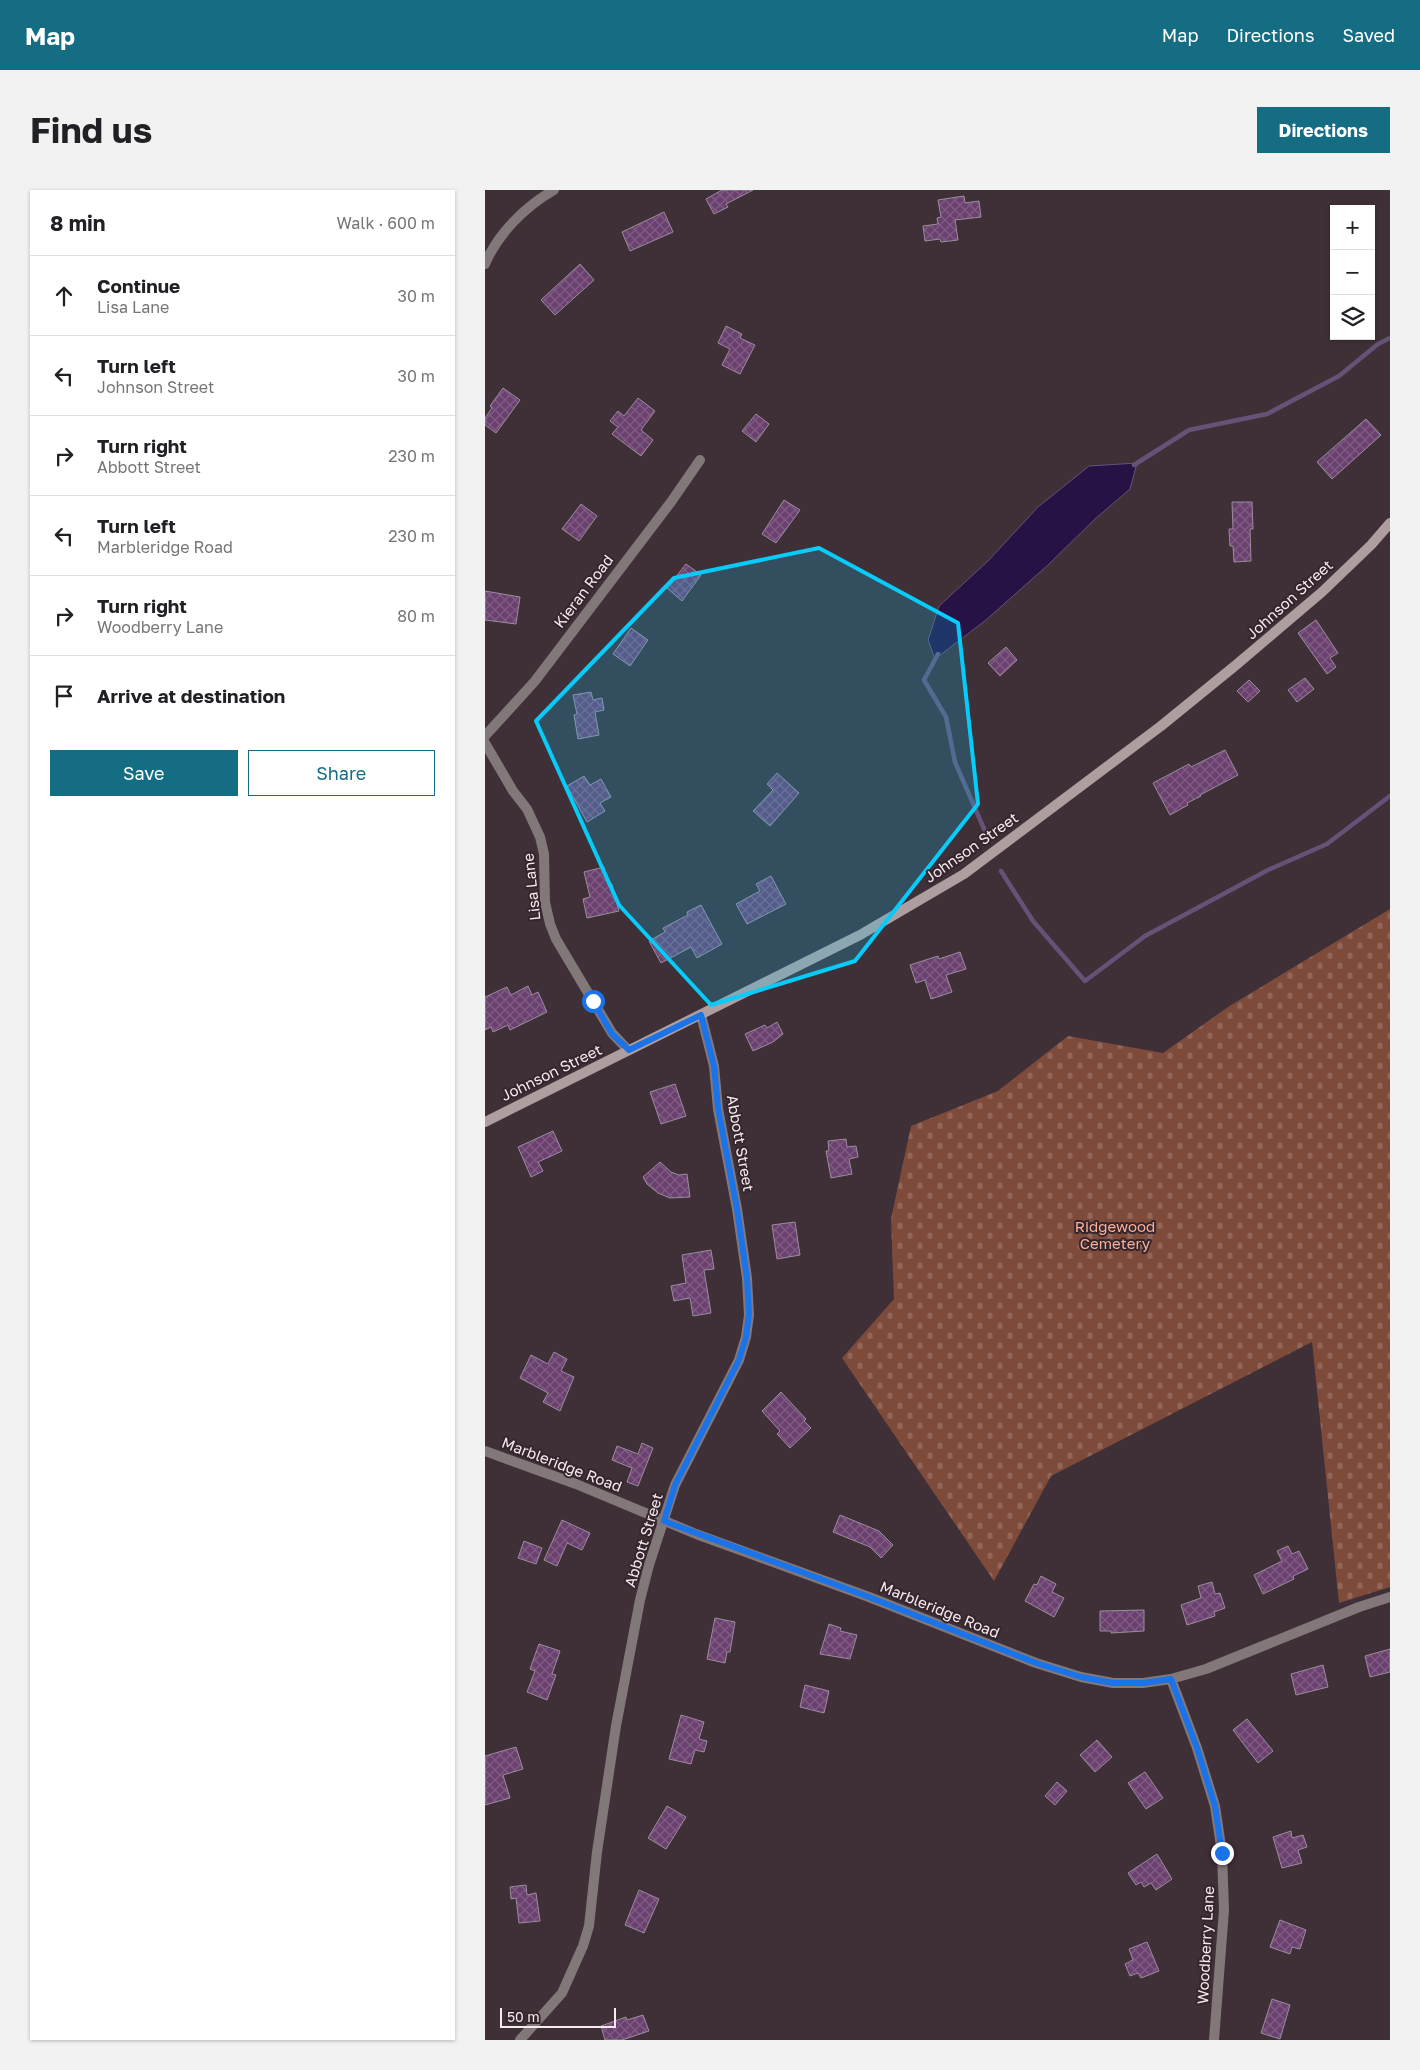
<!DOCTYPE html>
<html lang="en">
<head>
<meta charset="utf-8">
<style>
	body { margin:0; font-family:"Golos Text",sans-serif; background:#f2f2f2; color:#202124 }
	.controls { position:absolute; right:15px; top:15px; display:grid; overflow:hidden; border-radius:0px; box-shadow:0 1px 4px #0004 }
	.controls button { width:45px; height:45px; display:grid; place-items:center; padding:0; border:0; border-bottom:1px solid #e0e0e0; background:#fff; color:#202124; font:25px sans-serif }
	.scale { position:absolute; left:15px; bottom:12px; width:116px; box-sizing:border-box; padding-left:5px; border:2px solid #f5eaef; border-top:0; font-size:14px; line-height:18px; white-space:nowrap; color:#f5eaef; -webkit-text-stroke:4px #35252d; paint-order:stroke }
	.stop { position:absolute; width:15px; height:15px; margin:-11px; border:4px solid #1a73e8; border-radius:50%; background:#fff }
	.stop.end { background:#1a73e8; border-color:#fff; box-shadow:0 1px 5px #0008 }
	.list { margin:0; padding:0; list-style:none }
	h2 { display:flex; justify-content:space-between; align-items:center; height:65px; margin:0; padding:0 20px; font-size:21px }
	h2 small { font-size:16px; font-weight:400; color:#757577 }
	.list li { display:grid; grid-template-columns:32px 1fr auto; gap:15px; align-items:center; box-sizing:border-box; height:80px; padding:0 20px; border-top:1px solid #e0e0e0 }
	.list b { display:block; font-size:19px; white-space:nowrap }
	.list p { margin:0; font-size:16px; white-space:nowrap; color:#757577 }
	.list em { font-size:16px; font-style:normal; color:#757577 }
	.actions { display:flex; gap:10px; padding:15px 20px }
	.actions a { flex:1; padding:11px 0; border:1px solid #156d84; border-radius:0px; text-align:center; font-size:18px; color:#156d84 }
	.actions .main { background:#156d84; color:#fff }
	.icon { flex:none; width:28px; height:28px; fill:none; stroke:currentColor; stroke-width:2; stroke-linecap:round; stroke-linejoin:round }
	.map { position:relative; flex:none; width:905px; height:1850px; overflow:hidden; border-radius:0px }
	header { display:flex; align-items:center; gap:30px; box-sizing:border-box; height:70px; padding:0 25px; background:#156d84; color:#fff }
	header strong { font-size:24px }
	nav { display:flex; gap:28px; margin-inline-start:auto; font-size:18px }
	.intro { display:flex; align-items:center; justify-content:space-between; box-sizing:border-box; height:120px; padding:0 30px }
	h1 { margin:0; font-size:35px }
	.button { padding:12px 22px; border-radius:0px; background:#156d84; color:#fff; font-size:18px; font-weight:700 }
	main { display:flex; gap:30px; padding:0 30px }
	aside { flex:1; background:#fff; border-radius:0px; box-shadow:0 1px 4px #0004 }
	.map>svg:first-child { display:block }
</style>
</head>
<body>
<header>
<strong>Map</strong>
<nav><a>Map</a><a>Directions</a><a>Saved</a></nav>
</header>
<div class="intro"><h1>Find us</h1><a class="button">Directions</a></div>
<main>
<aside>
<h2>8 min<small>Walk · 600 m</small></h2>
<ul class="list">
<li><svg class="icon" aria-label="ahead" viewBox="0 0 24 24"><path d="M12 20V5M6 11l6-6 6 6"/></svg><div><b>Continue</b><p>Lisa Lane</p></div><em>30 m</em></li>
<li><svg class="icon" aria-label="left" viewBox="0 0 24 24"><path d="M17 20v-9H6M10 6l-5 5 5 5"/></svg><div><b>Turn left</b><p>Johnson Street</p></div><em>30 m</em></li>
<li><svg class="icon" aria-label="right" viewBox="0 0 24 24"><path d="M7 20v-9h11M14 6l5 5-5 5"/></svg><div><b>Turn right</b><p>Abbott Street</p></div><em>230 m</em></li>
<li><svg class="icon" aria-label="left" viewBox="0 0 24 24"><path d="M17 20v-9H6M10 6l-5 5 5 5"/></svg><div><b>Turn left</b><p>Marbleridge Road</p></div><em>230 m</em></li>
<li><svg class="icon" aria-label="right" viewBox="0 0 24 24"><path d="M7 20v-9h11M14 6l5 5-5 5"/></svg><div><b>Turn right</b><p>Woodberry Lane</p></div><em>80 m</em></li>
<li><svg class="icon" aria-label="arrive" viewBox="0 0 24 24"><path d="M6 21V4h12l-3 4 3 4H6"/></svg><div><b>Arrive at destination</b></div></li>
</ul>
<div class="actions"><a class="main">Save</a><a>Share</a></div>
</aside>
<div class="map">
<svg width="905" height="1850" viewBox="0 0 905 1850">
	<defs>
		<pattern id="cemetery-stones" width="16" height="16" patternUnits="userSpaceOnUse" patternTransform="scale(1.25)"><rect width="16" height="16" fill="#7e4b3b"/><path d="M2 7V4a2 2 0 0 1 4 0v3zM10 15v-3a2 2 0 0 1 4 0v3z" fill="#916558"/></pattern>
		<pattern id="building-cross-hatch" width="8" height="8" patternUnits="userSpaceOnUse" patternTransform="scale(1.25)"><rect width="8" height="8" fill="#6a406f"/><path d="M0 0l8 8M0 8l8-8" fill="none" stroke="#805c84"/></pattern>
	</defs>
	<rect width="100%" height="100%" fill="#3f2f37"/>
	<path fill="url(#cemetery-stones)" d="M905 719V1397L854 1413 827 1152 566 1286 509 1391 357 1168 409 1109 406 1029 426 936 513 901 583 846 678 863 743 817Z"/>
	<path fill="#261244" stroke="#645377" d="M652 273 645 299 610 329 563 375 501 430 450 469 443 450 454 416 503 371 553 317 604 276Z"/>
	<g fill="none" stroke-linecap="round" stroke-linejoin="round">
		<path stroke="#645377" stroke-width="4.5" d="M649 275 704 240 782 224 854 186 893 154 905 148
			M453 464 439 490 461 527 470 572 503 648
			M516 681 548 731 600 791 660 746 783 680 842 654 905 606"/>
	</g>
	<path fill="url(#building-cross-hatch)" stroke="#9b8d9d" d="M237 0H268L241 14 243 17 229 24 221 9Z
		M479 6 480 13 494 11 496 27 470 30 473 50 456 52 455 49 440 51 438 36 453 34 452 28 456 27 453 10Z
		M179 22 188 42 145 61 137 42Z
		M95 74 109 90 70 125 56 110Z
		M241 136 257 144 255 148 270 155 255 184 237 175 245 159 233 153Z
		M18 198 35 210 11 243 0 235V228L7 218 5 216Z
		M153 208 170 221 156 240 168 250 156 266 127 244 133 237 125 231 133 221 139 226Z
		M271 224 284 234 271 252 257 241Z
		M881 229 896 245 847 289 832 272Z
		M299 310 315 320 291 353 277 344Z
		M747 312H767L768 339H765L766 371 749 372 748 356H745L744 339H748Z
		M96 314 112 326 94 351 77 339Z
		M201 374 216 385 197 411 182 398Z
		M0 401 35 407 31 434 0 430Z
		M831 430 853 463 845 468 851 477 842 484 813 443Z
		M146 438 163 450 145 476 128 464Z
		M521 457 532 470 515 486 503 473Z
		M820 488 829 499 812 512 803 500Z
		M764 490 775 501 763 512 752 501Z
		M106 502 108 510 117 508 119 520 110 522 114 545 93 549 89 525 92 524 88 505Z
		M740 560 753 585 715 605 716 606 702 613 703 615 685 625 668 593 704 574 706 577Z
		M292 583 314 603 285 636 268 621 288 600 282 594Z
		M99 586 105 595 116 589 126 607 115 613 120 621 102 632 82 596Z
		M119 677 123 695 127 694 134 721 102 728 98 709 105 707 99 682Z
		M286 686 301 714 262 734 251 714 275 701 271 694Z
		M216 715 237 754 212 768 206 757 176 773 164 751 180 742 178 738 203 725 202 722Z
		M475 762 481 779 461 785 467 802 446 809 440 790 431 793 425 775 453 766 454 769Z
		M43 796 47 805 53 802 62 822 25 840 23 835 8 842 6 837 0 840V807L22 797 26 805Z
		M292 832 298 844 288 852 268 861 260 844 280 835 282 838Z
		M190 894 201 926 176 934 165 902Z
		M68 941 77 961 53 972 58 981 46 987 33 957Z
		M361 949 362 957 371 956 373 967 364 969 367 984 346 988 341 961H344L343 951Z
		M175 972 186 982 194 985 202 984 205 1007 185 1008 173 1003 162 994 158 987Z
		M310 1032 315 1065 292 1069 287 1035Z
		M226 1060 229 1079 219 1080 226 1123 208 1126 205 1108 189 1111 186 1096 201 1093 197 1065Z
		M69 1162 82 1169 76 1181 89 1187 75 1221 58 1212 63 1203 35 1188 46 1165 63 1174Z
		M296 1202 321 1229 319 1231 326 1238 305 1258 292 1244 295 1241 277 1221Z
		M157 1253 168 1258 153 1296 142 1292 147 1278 127 1270 132 1256 153 1264Z
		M355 1325 394 1341 408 1355 396 1368 385 1357 348 1342Z
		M77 1330 105 1343 97 1360 82 1353 72 1376 59 1370Z
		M39 1351 57 1358 51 1374 33 1368Z
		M803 1356 807 1364 814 1361 823 1379 808 1386 809 1389 778 1404 769 1385 797 1371 792 1361Z
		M556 1386 571 1394 567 1402 579 1408 569 1427 540 1411 549 1394 552 1395Z
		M727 1392 730 1404 735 1403 740 1418 729 1422 730 1426 702 1435 696 1415 716 1408 713 1396Z
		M659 1420V1441L626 1443V1441H615V1421Z
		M230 1428 250 1432 245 1462H242L240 1473 222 1469Z
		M344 1434 356 1438 355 1441 372 1445 365 1469 335 1464Z
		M54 1454 75 1461 67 1484 71 1485 62 1510 42 1502 50 1481 45 1479Z
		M905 1459V1482L885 1487 880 1466Z
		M838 1475 843 1497 811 1505 806 1484Z
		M320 1495 344 1501 339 1523 315 1517Z
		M196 1525 219 1532 214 1549 222 1551 219 1562 210 1560 206 1574 184 1569Z
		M762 1529 788 1561 773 1573 748 1540Z
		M612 1550 627 1567 610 1582 595 1565Z
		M31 1557 38 1579 18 1585 25 1608 0 1615V1566Z
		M660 1582 678 1608 661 1619 643 1593Z
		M572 1592 582 1601 570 1615 560 1606Z
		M182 1616 201 1627 181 1659 163 1648Z
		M806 1641 807 1648 818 1645 822 1657 813 1660 817 1673 797 1678 788 1647Z
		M672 1664 687 1689 671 1700 666 1693 659 1697 656 1692 651 1695 643 1683Z
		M41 1695 42 1705 51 1703 55 1731 34 1733 31 1708 26 1709 25 1697Z
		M154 1700 174 1709 159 1743 140 1735Z
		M795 1730 821 1740 815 1759 807 1757 805 1764 785 1757Z
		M662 1752 674 1781 656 1788 653 1783 645 1786 640 1774 648 1770 644 1759Z
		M787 1809 805 1815 795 1849 776 1843Z
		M158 1825 164 1841 137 1850H120L116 1836 141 1827 142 1830Z"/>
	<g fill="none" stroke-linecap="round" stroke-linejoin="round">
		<path stroke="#827879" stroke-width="10" d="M0 74C13 43 41 16 69 0
			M0 546 50 491 186 312 215 270
			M0 553 28 601 42 619 55 647 59 664 60 712 65 734 71 749 127 843 143 860
			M0 1261 91 1294 211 1344 384 1407 551 1473 596 1487 628 1493H658L686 1489 721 1479 874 1417 905 1407
			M686 1489 712 1558 730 1616 737 1663 739 1720 729 1850
			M35 1850 77 1803 98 1756 104 1736 112 1662 131 1536 155 1410 164 1375 190 1295 254 1170 261 1147 264 1125 262 1088 252 1019 233 919 229 876 216 825"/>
		<path stroke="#ae9e9f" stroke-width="10" d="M0 932 375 745 479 684 676 536 751 475 837 402 886 355 905 333"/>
	</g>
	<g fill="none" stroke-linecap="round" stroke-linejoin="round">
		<path stroke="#1a73e8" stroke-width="6" d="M108 811 127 844 144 860 216 825 229 876 233 918 252 1019 262 1088 264 1124 261 1147 254 1170 190 1295 179 1331 384 1407 551 1473 596 1487 628 1493H658L686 1489 712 1558 730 1616 737 1663"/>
	</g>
	<path fill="#07cbf9" fill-opacity="0.2" stroke="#07cbf9" stroke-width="4" stroke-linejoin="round" d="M334 358 473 433 493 614 370 771 226 815 134 715 51 531 189 388Z"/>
	<g text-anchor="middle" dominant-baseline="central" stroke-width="4" stroke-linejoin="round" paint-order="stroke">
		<g font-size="15" fill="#f5eaef" stroke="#35252d">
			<text transform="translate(98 401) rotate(-53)">Kieran Road</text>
			<text transform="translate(804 409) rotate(-42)">Johnson Street</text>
			<text transform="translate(486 657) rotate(-35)">Johnson Street</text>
			<text transform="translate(46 697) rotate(-96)">Lisa Lane</text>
			<text transform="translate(66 882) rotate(-26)">Johnson Street</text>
			<text transform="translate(256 953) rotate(80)">Abbott Street</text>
			<text transform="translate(77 1274) rotate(21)">Marbleridge Road</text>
			<text transform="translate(158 1350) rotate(-73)">Abbott Street</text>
			<text transform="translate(455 1419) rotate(22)">Marbleridge Road</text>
			<text transform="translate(720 1755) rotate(-87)">Woodberry Lane</text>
		</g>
		<g font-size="15" fill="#fcb098" stroke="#35252d">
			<text x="630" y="1036">Ridgewood<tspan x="630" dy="17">Cemetery</tspan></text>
		</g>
	</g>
</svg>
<div class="controls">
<button>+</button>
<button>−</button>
<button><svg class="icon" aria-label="layers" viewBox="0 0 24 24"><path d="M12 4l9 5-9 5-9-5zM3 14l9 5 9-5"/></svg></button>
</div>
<div class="scale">50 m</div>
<div class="stop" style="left:108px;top:811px"></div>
<div class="stop end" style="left:737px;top:1663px"></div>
</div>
</main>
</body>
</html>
